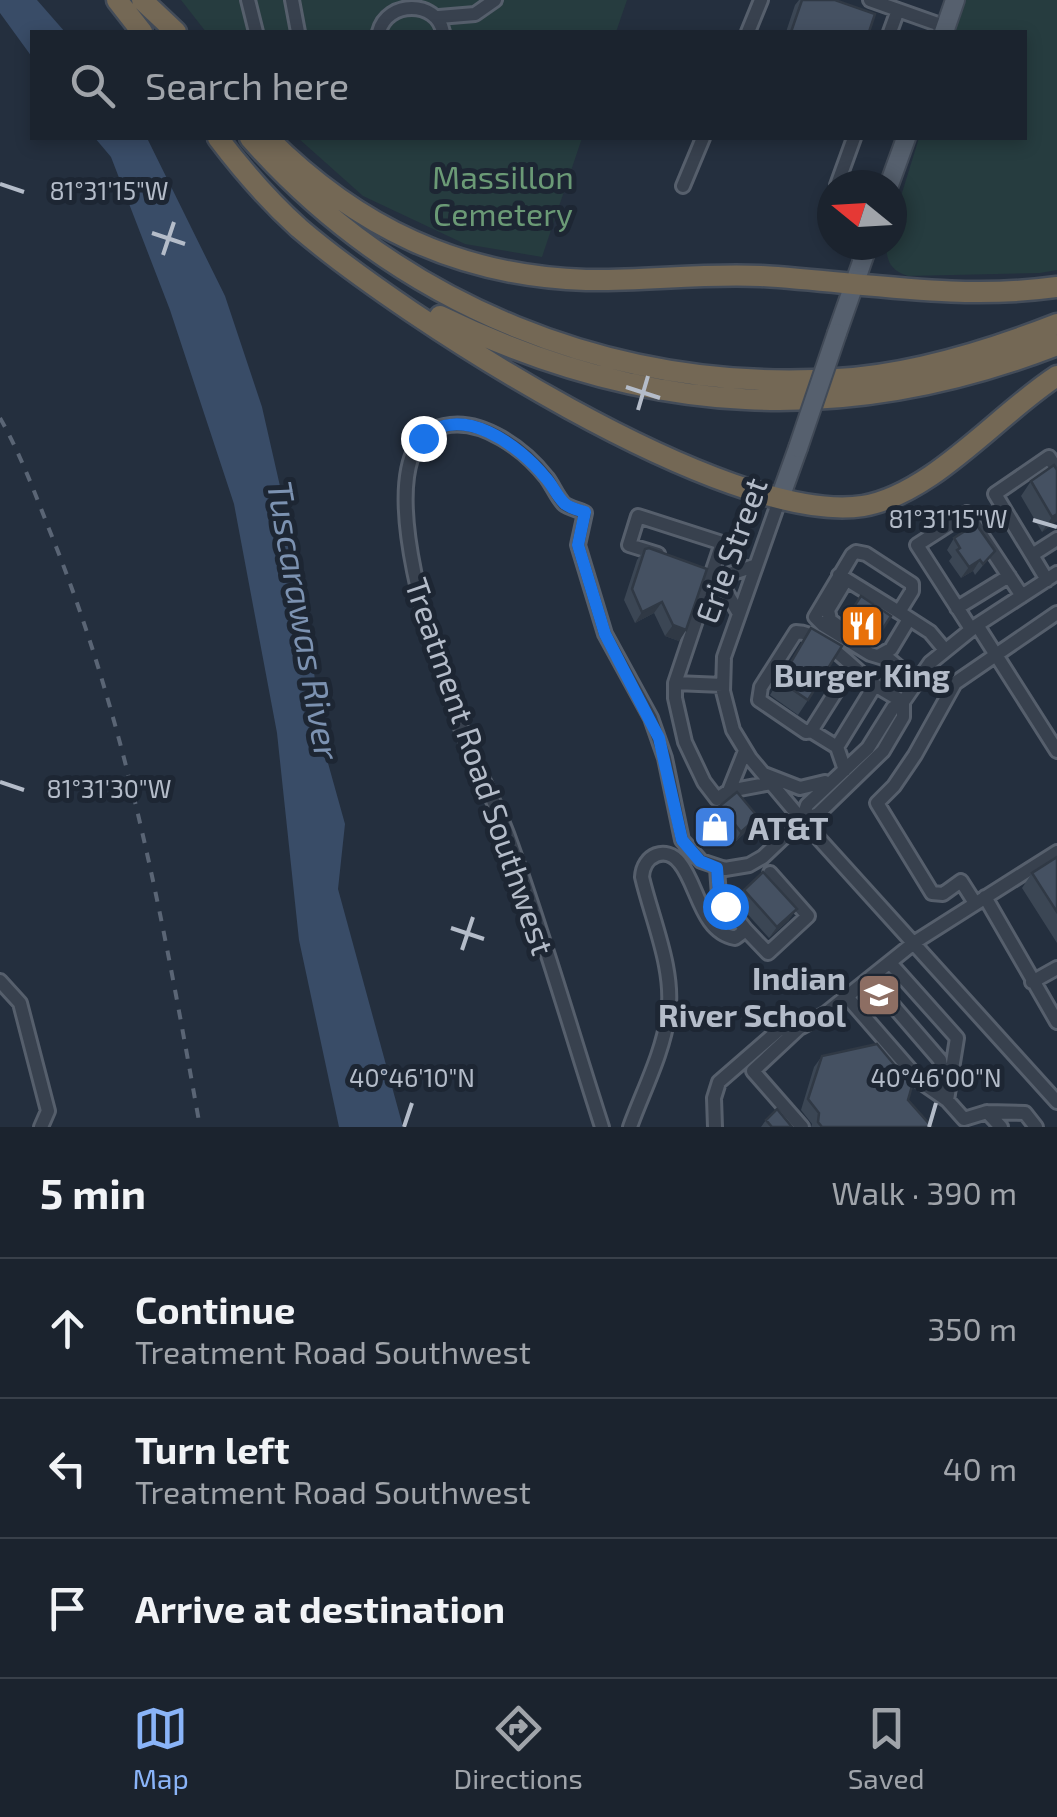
<!DOCTYPE html>
<html lang="en">
<head>
<meta charset="utf-8">
<style>
	body { margin:0; font-family:"Exo 2",sans-serif; background:#282f3a; color:#f1f3f6 }
	.compass { position:absolute; left:817px; top:170px; width:90px; height:90px; border-radius:50%; background:#1b232e; box-shadow:0 5px 15px #0003; rotate:288deg }
	.stop { position:absolute; width:30px; height:30px; margin:-22px; border:8px solid #1a73e8; border-radius:50%; background:#fff }
	.stop.end { background:#1a73e8; border-color:#fff; box-shadow:0 2px 10px #0008 }
	.list { margin:0; padding:0; list-style:none }
	h2 { display:flex; justify-content:space-between; align-items:center; height:130px; margin:0; padding:0 40px; font-size:42px }
	h2 small { font-size:32px; font-weight:400; color:#a0a4aa }
	.list li { display:grid; grid-template-columns:65px 1fr auto; gap:30px; align-items:center; box-sizing:border-box; height:140px; padding:0 40px; border-top:2px solid #39404a }
	.list b { display:block; font-size:38px; white-space:nowrap }
	.list p { margin:0; font-size:32px; white-space:nowrap; color:#a0a4aa }
	.list em { font-size:32px; font-style:normal; color:#a0a4aa }
	.icon { flex:none; width:55px; height:55px; fill:none; stroke:currentColor; stroke-width:2; stroke-linecap:round; stroke-linejoin:round }
	.map { position:relative; flex:none; width:1057px; height:1127px; overflow:hidden }
	.search { position:absolute; background:#1b232e; box-shadow:0 5px 15px #0003; left:30px; right:30px; top:30px; height:110px; display:flex; align-items:center; gap:25px; box-sizing:border-box; padding:0 35px; border-radius:0px; color:#a0a4aa; font-size:38px }
	.sheet { height:550px; background:#1b232e }
	nav { display:flex; justify-content:space-around; align-items:center; box-sizing:border-box; height:140px; border-top:2px solid #39404a; background:#1b232e; font-size:28px; color:#a0a4aa }
	nav a { display:grid; justify-items:center; gap:5px }
	nav .on { color:#8ab4f8 }
	.map>svg:first-child { display:block }
</style>
</head>
<body>
<div class="map">
<svg width="1057" height="1127" viewBox="0 0 1057 1127">
	<rect width="100%" height="100%" fill="#242f3e"/>
	<path fill="#263c3f" d="M181 0H627L616 32H206Z
		M964 0H1057V270L1040 273 908 276C891 270 887 263 886 245H892V225L919 138H1024V32H952Z
		M298 138H582L542 257 465 244 363 196Z"/>
	<path fill="#394c67" d="M0 0H37L65 32H32V57L0 13Z
		M95 138H147L225 296 262 407 307 605 321 738 345 824 338 889 403 1127H339L299 940 277 733 234 504 170 310 111 157Z"/>
	<g fill="none" stroke-linecap="round" stroke-linejoin="round">
		<g stroke="#565f6c" stroke-width="18">
			<path id="minor" d="M248 0 256 32
				M292 0 298 32
				M870 0 898 10
				M439 17 475 14 495 0
				M379 32C387 0 437 0 443 32
				M748 32 761 0
				M890 32 898 10 946 27
				M837 185 854 138
				M683 186 703 138
				M780 498 724 657 723 691 733 730 750 758 802 820 1057 1102
				M658 554 629 545 638 516 722 543 675 683V698L685 742 704 782 717 799 729 791 771 783
				M1032 555 1057 539
				M839 575 899 612 912 591V584L866 554 856 552 852 555 815 617 823 625 870 654 890 660 915 681
				M711 576 718 578 754 566
				M718 578 738 612
				M1047 580 995 494 1049 457 1057 470
				M957 608 1009 576
				M899 612 930 632 945 650
				M977 625 1057 751
				M841 628 830 620 828 610 846 580
				M971 629 917 545 967 513 1022 596
				M878 656 891 649 909 619
				M675 683 723 685
				M811 731 852 666
				M837 747 875 685
				M845 770 837 747 811 731 806 732 759 700 761 687 796 632C823 632 854 670 875 685 884 691 894 696 903 702
				M764 774 800 788 825 782
				M729 791 745 751
				M802 820 807 805 868 748 893 708 903 702 930 663 977 625 1057 573
				M985 897 1057 1022
				M975 903 961 881 943 894 932 893 877 803 894 786 915 755 955 683 1057 613
				M746 930 768 953 808 916 770 873
				M891 964 957 1038 947 1100
				M871 980 940 1060 945 1086
				M0 981 20 1003 48 1111 41 1127
				M1032 982 1057 968
				M848 998 921 1082 947 1100 964 1119 987 1112 1025 1113 1036 1127
				M799 1028 753 1071 802 1127
				M987 1112 1001 1127
				M602 1127C571 1031 543 933 509 839 497 805 479 774 466 741 446 689 355 446 444 426 482 417 525 450 547 478 553 486 557 497 564 504 569 508 579 510 585 513L578 545 605 634 651 718 665 758 682 840 701 861 725 869 749 865 763 857 802 820 818 814 883 751 903 717V702
				M630 1127C643 1091 663 1053 668 1015 675 970 652 920 642 877 643 855 666 845 680 863 698 885 701 932 735 938L746 930 719 896 717 868
				M715 1127 714 1098 719 1082 780 1029 801 1027 825 1014 915 942 1057 852"/>
		</g>
		<g stroke="#414a57" stroke-width="22">
			<path id="major" d="M944 32 955 0
				M889 185 906 138
				M837 333 868 245
				M780 498 798 448"/>
		</g>
		<g stroke="#434c59" stroke-width="25">
			<path id="highway" d="M117 0 142 32
				M142 0 176 32
				M218 138C243 171 268 200 299 228 403 317 727 527 863 506 933 494 998 414 1057 376
				M250 138C398 306 614 393 837 379 912 375 988 351 1057 324
				M268 138C357 227 459 276 586 280 645 281 703 273 761 276 861 282 957 301 1057 287
				M440 316C645 416 844 428 1057 345"/>
		</g>
		<use href="#minor" stroke="#38414e" stroke-width="12"/>
		<use href="#major" stroke="#56606e" stroke-width="18"/>
		<use href="#highway" stroke="#746855" stroke-width="20"/>
		<path stroke="#5a6575" stroke-width="4" stroke-dasharray="10 10" stroke-linecap="butt" d="M0 418C20 453 34 491 49 529 127 720 164 925 200 1127"/>
		<g stroke="#414a57" stroke-width="22" stroke-linecap="butt">
			<path id="major-bridge" d="M798 448 837 333"/>
		</g>
		<use href="#major-bridge" stroke="#56606e" stroke-width="18"/>
	</g>
	<path fill="#3b4654" d="M799 0H835L869 32H786L795 5Z
		M1057 470V521L1042 532 1021 496 1031 481Z
		M954 538 995 551 975 575 973 571 961 578 949 561 952 557 947 550Z
		M645 549 686 630 679 641 665 636 654 613 635 623 624 600 637 560Z
		M861 596 891 616 872 644 851 630 846 619Z
		M811 628 808 700 798 715 770 695Z
		M710 814 750 828 734 843 725 833 716 841 702 825Z
		M1057 857V943L1022 888 1032 873Z
		M744 890 789 920 769 938 736 901Z
		M822 1056 908 1100 932 1127H811L812 1124 801 1110 814 1067Z
		M766 1120 792 1127H761Z"/>
	<path fill="#303945" d="M1057 514V521L1042 532 1052 517Z
		M980 560 973 571 961 578 969 567Z
		M662 602 654 613 635 623 642 612Z
		M673 625 686 630 679 641 665 636Z
		M758 817 750 828 734 843 741 832Z
		M733 822 725 833 716 841 724 830Z
		M797 909 789 920 769 938 777 927Z"/>
	<path fill="#455162" stroke="#303945" stroke-width="2.5" d="M802 0H835L875 14 869 32H791Z
		M1054 465 1057 470V514L1052 517 1031 481Z
		M976 524 995 551 983 564 980 560 969 567 957 550 960 548 954 538Z
		M649 548 707 569 686 630 673 625 662 602 642 612 632 589 645 549Z
		M861 596 891 616 880 633 858 619 853 608Z
		M811 628 842 646 808 700 780 681Z
		M737 792 758 817 741 832 733 822 724 830 710 814Z
		M1057 857V912L1032 873Z
		M763 872 797 909 777 927 744 890Z
		M877 1044 912 1086 908 1100 932 1127H822L818 1122 819 1113 808 1099 822 1056Z
		M777 1109 792 1127H772L766 1120Z"/>
	<g fill="none" stroke-linecap="round" stroke-linejoin="round">
		<path stroke="#1a73e8" stroke-width="12" d="M423 438C461 402 519 445 545 477 552 484 556 495 564 503 569 508 578 510 585 512L578 545 605 634 659 738 682 840 700 861 717 868 719 896 725 906"/>
	</g>
	<path fill="none" stroke="#b4bcc9" stroke-width="4" d="M0 184 24 192M152 233 185 244M163 255 174 222M626 387 660 398M638 410 648 376M1033 520 1057 527M0 782 24 790M451 928 484 939M462 950 473 917M404 1127 412 1103M929 1127 936 1103"/>
	<defs>
		<g id="restaurant-square" transform="scale(2.25)"><rect x="-9" y="-9" width="18" height="18" rx="4" fill="#e8710a" stroke="#1d2633"/><path d="M-5-6h1v4h1v-4h1v4h1v-4h1v5L-1.5 .5V6h-2V.5L-5-1ZM5-6V6H3V1.5H1.5Q1.5-4 5-6Z" fill="#fff"/></g>
		<g id="shop-square" transform="scale(2.25)"><rect x="-9" y="-9" width="18" height="18" rx="4" fill="#3f7fe0" stroke="#1d2633"/><path d="M-5-2.5h2.3a2.7 3.5 0 0 1 5.4 0H5L5.5 6h-11ZM-1.5-2.5h3a1.5 2.3 0 0 0-3 0Z" fill="#fff"/></g>
		<g id="school-square" transform="scale(2.25)"><rect x="-9" y="-9" width="18" height="18" rx="4" fill="#8d6e63" stroke="#1d2633"/><path d="M0-5L7-2L0 1L-7-2ZM-4 1L0 2.5L4 1V4Q0 6-4 4Z" fill="#fff"/></g>
	</defs>
	<g fill-rule="evenodd">
		<use href="#restaurant-square" x="862" y="626"/>
		<use href="#shop-square" x="715" y="827"/>
		<use href="#school-square" x="879" y="995"/>
	</g>
	<g text-anchor="middle" dominant-baseline="central" stroke-width="10" stroke-linejoin="round" paint-order="stroke">
		<g font-size="32" fill="#6b9a76" stroke="#1d2633">
			<text x="503" y="176">Massillon<tspan x="503" dy="37">Cemetery</tspan></text>
		</g>
		<g font-size="32" fill="#b4bcc9" stroke="#1d2633">
			<text transform="translate(730 550) rotate(-70)">Erie Street</text>
			<text transform="translate(481 766) rotate(71)">Treatment Road Southwest</text>
		</g>
		<g font-size="32" font-weight="bold" fill="#b4bcc9" stroke="#1d2633">
			<text x="862" y="674">Burger King</text>
			<text x="748" y="827" text-anchor="start">AT&amp;T</text>
			<text x="846" y="977" text-anchor="end">Indian<tspan x="846" dy="37">River School</tspan></text>
		</g>
		<g font-size="35" font-style="italic" fill="#7c92b1" stroke="#1d2633">
			<text transform="translate(305 620) rotate(80)">Tuscarawas River</text>
		</g>
	</g>
	<g font-size="25" text-anchor="middle" fill="#b4bcc9" stroke="#1d2633" stroke-width="10" stroke-linejoin="round" paint-order="stroke">
		<text x="109" y="200">81°31'15"W</text>
		<text x="948" y="528">81°31'15"W</text>
		<text x="109" y="798">81°31'30"W</text>
		<text x="412" y="1087">40°46'10"N</text>
		<text x="936" y="1087">40°46'00"N</text>
	</g>
</svg>
<svg class="compass" viewBox="-18 -18 36 36"><path d="M0-13l5 13h-10z" fill="#e53935"/><path d="M0 13l5-13h-10z" fill="#a0a4aa"/></svg>
<div class="stop" style="left:725px;top:906px"></div>
<div class="stop end" style="left:423px;top:438px"></div>
<div class="search"><svg class="icon" aria-label="search" viewBox="0 0 24 24"><circle cx="10" cy="10" r="6"/><path d="M15 15l6 6"/></svg>Search here</div>
</div>
<section class="sheet">
<h2>5 min<small>Walk · 390 m</small></h2>
<ul class="list">
<li><svg class="icon" aria-label="ahead" viewBox="0 0 24 24"><path d="M12 20V5M6 11l6-6 6 6"/></svg><div><b>Continue</b><p>Treatment Road Southwest</p></div><em>350 m</em></li>
<li><svg class="icon" aria-label="left" viewBox="0 0 24 24"><path d="M17 20v-9H6M10 6l-5 5 5 5"/></svg><div><b>Turn left</b><p>Treatment Road Southwest</p></div><em>40 m</em></li>
<li><svg class="icon" aria-label="arrive" viewBox="0 0 24 24"><path d="M6 21V4h12l-3 4 3 4H6"/></svg><div><b>Arrive at destination</b></div></li>
</ul>
</section>
<nav>
<a class="on"><svg class="icon" aria-label="map" viewBox="0 0 24 24"><path d="M3 6l6-2 6 2 6-2v14l-6 2-6-2-6 2zM9 4v14M15 6v14"/></svg>Map</a>
<a><svg class="icon" aria-label="directions" viewBox="0 0 24 24"><path d="M12 3l9 9-9 9-9-9zM9 14v-3h6M13 9l2 2-2 2"/></svg>Directions</a>
<a><svg class="icon" aria-label="saved" viewBox="0 0 24 24"><path d="M7 4h10v16l-5-4-5 4z"/></svg>Saved</a>
</nav>
</body>
</html>
